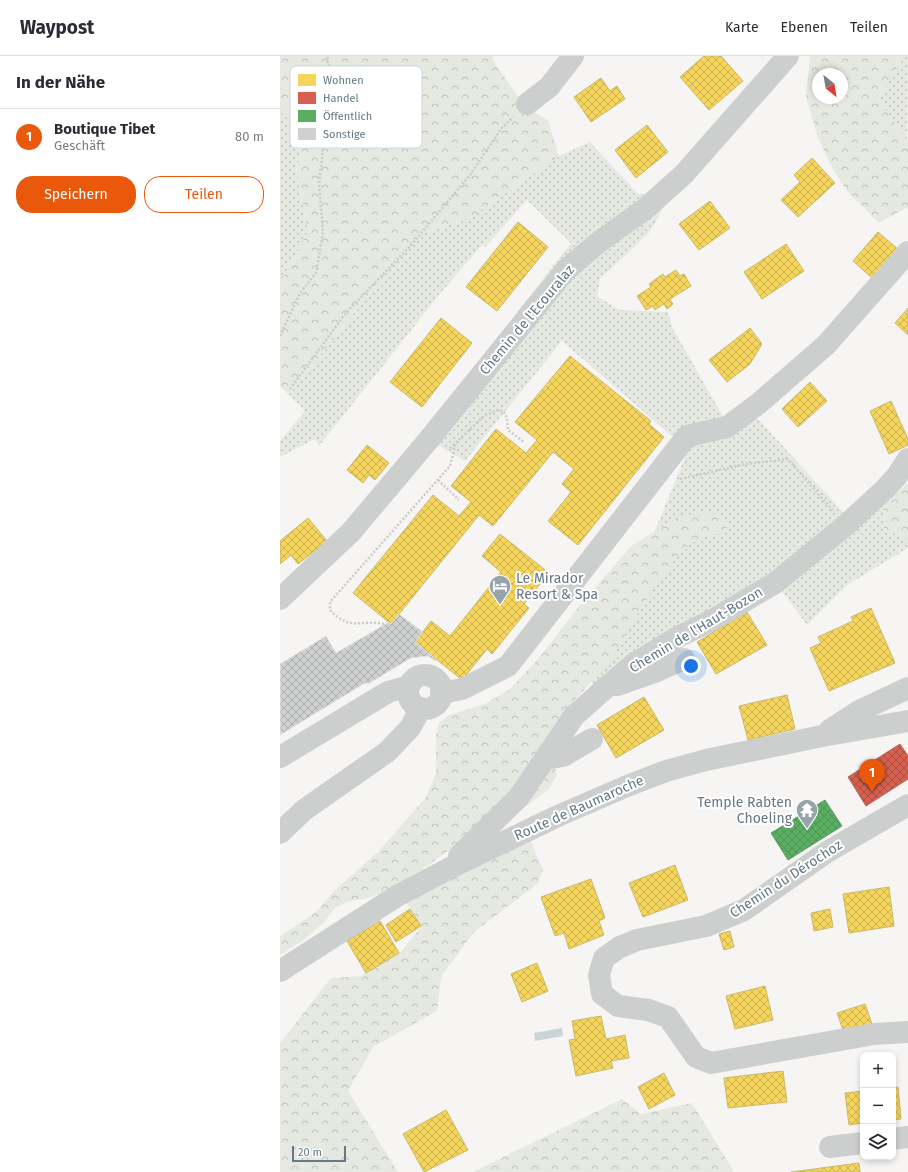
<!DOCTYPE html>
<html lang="de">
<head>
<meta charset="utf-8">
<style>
	body { margin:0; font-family:"Fira Sans",sans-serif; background:#f7f7f7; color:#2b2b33 }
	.controls { position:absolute; right:12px; bottom:12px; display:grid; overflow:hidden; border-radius:8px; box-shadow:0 2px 6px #0003 }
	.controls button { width:36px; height:36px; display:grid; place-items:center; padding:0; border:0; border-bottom:1px solid #e1e1e2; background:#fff; color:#2b2b33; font:20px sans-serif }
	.compass { position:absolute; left:532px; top:12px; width:36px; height:36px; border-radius:50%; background:#fff; box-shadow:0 2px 6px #0003; rotate:149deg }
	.scale { position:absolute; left:12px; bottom:10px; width:54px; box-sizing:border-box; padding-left:4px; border:2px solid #647885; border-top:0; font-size:11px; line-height:14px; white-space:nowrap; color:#647885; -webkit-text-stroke:3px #fff; paint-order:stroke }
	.you { position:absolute; left:411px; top:610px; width:14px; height:14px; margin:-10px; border:3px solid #fff; border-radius:50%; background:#1a73e8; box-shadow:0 0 0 6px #1a73e833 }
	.badge { display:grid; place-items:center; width:26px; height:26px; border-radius:50%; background:#ea580c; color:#fff; font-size:13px; font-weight:700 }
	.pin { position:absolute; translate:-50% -33px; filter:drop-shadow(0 1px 2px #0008) }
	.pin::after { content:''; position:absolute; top:21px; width:14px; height:12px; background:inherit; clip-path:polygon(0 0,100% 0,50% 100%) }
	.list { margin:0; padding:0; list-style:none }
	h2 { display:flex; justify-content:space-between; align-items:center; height:52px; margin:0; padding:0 16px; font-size:17px }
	h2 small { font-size:13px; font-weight:400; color:#7c7c81 }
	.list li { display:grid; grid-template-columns:26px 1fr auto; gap:12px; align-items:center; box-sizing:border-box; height:56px; padding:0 16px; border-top:1px solid #e1e1e2 }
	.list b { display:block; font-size:15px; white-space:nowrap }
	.list p { margin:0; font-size:13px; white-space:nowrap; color:#7c7c81 }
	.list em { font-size:13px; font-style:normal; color:#7c7c81 }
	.actions { display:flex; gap:8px; padding:12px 16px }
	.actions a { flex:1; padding:9px 0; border:1px solid #ea580c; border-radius:16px; text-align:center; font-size:14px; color:#ea580c }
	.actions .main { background:#ea580c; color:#fff }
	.icon { flex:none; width:22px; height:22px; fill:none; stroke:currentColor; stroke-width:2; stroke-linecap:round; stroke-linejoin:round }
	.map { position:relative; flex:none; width:628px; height:1116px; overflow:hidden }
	header { display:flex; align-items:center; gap:24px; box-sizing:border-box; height:56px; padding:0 20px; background:#fff; border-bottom:1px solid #e1e1e2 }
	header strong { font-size:19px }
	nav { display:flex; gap:22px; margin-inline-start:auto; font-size:14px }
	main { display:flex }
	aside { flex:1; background:#fff }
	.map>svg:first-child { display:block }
</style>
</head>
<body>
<header>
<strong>Waypost</strong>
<nav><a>Karte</a><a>Ebenen</a><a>Teilen</a></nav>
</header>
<main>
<aside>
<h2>In der Nähe<small></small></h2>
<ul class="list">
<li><span class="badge">1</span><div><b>Boutique Tibet</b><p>Geschäft</p></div><em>80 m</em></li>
</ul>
<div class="actions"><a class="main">Speichern</a><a>Teilen</a></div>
</aside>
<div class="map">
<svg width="628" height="1116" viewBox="0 0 628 1116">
	<defs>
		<pattern id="grass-dots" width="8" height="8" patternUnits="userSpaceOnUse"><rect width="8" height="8" fill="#e6e8e2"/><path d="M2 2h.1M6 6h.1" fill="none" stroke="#bec1bd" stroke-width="1.8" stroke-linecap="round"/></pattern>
		<pattern id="forest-crowns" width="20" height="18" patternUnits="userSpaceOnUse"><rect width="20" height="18" fill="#e6e8e2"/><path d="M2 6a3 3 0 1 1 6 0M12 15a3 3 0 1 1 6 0" fill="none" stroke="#bec1bd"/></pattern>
		<pattern id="homes-cross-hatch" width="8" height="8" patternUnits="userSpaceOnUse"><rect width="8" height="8" fill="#f6d55c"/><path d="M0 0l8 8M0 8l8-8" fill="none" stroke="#cbb252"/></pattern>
		<pattern id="shops-cross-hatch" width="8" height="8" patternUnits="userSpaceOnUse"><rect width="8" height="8" fill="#d6604d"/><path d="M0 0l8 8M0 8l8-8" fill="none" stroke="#a85144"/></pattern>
		<pattern id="public-cross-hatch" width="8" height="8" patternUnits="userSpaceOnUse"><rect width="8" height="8" fill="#5aae61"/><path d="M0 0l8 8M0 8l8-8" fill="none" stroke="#4e9256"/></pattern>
		<pattern id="building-cross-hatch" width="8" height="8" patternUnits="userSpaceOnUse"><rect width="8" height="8" fill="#cfd0d0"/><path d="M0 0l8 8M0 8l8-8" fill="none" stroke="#acaeae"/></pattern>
	</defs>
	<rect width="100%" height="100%" fill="#f6f5f4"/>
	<path fill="url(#grass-dots)" d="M0 0 37 28 16 116 28 175 3 221 0 218Z
		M625 0H628L627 85 598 43Z
		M310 86 358 138H391L369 177 320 223 317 240 340 254 388 256 392 271 445 364 478 363 566 459 603 448 604 473 628 483V492L567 529 527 569 498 530 357 614 298 662 408 394 282 285 185 405 141 379 291 187 247 144 205 191 202 189 163 234 39 390 35 383 0 401V385L25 355 9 339 135 180 193 160 279 100Z"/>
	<path fill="url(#forest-crowns)" fill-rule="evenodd" d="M0 0H214L212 3 245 51 268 64 279 100 193 160 135 180 9 339 0 330V218L3 221 28 175 16 116 37 28 0 60Z
		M530 0H625L598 43 628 85V154L626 152 599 167 567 135 550 108 537 79 526 41ZM538 18H562V42H538Z
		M628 427V483L604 473 603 448Z
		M423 457C435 458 445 457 449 470L442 477 418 483 401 495 364 547 330 606 291 648 267 682 277 719 269 733 220 770 172 792 140 815 104 836 84 843 69 845 55 852 43 867 25 883 0 899V880L36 856 55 834 99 795 146 741 156 717V678L159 667 169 659 205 648 230 633 259 602 300 549 351 490 399 460Z
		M250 784 263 814 257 828 193 877 161 921 157 955 93 991 68 1035 118 1116H0V987L51 922 81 920 121 896 141 871 125 843Z
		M342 1043 361 1058 412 1047 454 1116H193Z"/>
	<path fill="#cbd5d7" d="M282 972 283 980 255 985 254 977Z"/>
	<path fill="url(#homes-cross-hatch)" stroke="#cab968" d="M424 0H441L463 25 429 54 400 21Z
		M321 22 330 35 337 30 345 43 311 66 294 41Z
		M367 69 388 96 356 122 335 94Z
		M532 102 555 127 518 161 501 144 520 126 514 119Z
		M430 145 450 172 419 194 399 168Z
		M238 166 268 191 217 255 186 231Z
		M598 176 619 194 593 223 573 205Z
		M506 188 524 215 482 243 464 216Z
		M396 214 400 220 404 218 411 230 390 243 393 248 387 253 384 248 375 254 373 250 366 254 357 240 371 231 369 228 383 218 385 221Z
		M628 252V279L615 267Z
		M161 262 192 287 142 351 110 326Z
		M470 272 482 288 470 308 447 326 429 304Z
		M290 300 371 365 369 368 384 381 298 489 268 465 291 436 282 428 294 413 273 396 213 470 199 459 111 568 73 537 153 439 179 460 191 446 171 430 216 373 246 397 257 384 235 366Z
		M530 326 547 345 518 371 502 353Z
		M611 345 628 383V389L609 398 590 355Z
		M87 389 109 407 95 424 89 419 83 427 67 414Z
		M28 462 47 485 18 508 11 499 0 508V485Z
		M220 478 269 517 244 548 249 552 212 598 207 593 182 624 135 586 151 565 170 580 221 516 202 500Z
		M591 552 615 607 549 635 530 592 541 587 538 581 573 565 571 561Z
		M467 556 487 589 436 618 417 586Z
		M507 639 515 673 468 684 459 650Z
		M364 641 384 674 336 702 317 669Z
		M395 809 408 844 363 861 349 827Z
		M311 823 325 862 319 865 324 879 289 893 284 877 275 880 261 841Z
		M609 831 614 870 569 877 563 838Z
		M130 853 141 870 116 886 106 869Z
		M550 853 553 871 534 875 531 857Z
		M100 865 119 897 86 917 67 885Z
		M450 875 454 891 444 894 439 878Z
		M257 907 268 935 242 946 231 918Z
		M485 930 493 964 455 973 446 940Z
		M585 948 592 968 564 977 557 957Z
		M321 960 326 983 345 979 349 1002 331 1005 333 1012 296 1020 289 984 295 983 292 965Z
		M503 1015 507 1046 448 1052 444 1022Z
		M384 1017 395 1039 369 1053 358 1031Z
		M618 1031 621 1063 613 1064V1032Z
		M583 1035V1067L569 1069 565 1037Z
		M166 1054 188 1094 144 1116 123 1078Z
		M579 1107 580 1116H511Z"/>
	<path fill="url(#shops-cross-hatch)" stroke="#b4675e" d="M620 688 628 700V723L586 750 568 721Z"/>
	<path fill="url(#public-cross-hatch)" stroke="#5d9e6c" d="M545 744 562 770 508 804 491 777Z"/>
	<path fill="url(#building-cross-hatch)" stroke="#e5e4e4" d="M119 558 143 576 135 586 157 604 155 605 148 600 131 602 88 628 85 627 0 679V608L46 580 56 597 109 566 111 568Z"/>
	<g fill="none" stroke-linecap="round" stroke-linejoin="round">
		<path stroke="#cbcbcc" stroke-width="2.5" stroke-dasharray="2 2" stroke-linecap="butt" d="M0 280 20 237 36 217 43 177 39 127 53 12 47 8 48 0
			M10 333 65 258 132 188 190 119 221 73 233 61
			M170 392 204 360 218 354 224 356 227 362 228 374 244 386
			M400 423 466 408 508 403 553 455
			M158 424 179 444
			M104 568C80 563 71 576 50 554V546L170 410 176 386"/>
		<path stroke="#cdcfcf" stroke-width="22" d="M247 48 269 31 293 0
			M0 543 71 476 146 387 286 214 319 186 365 153 404 118 508 0
			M128 636a17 17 0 1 1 34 0a17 17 0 1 1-34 0Z
			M337 629 377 615 404 603
			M161 637 182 633 228 610 407 380 447 371 478 348 546 289 628 196
			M550 674 579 655 628 632
			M0 701 108 636 129 630
			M265 703 283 700 312 683
			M628 749 547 796 464 854 426 870 357 884 340 891 324 902 319 919 322 938 338 950 368 954 388 961 416 1001 431 1007 594 978 628 976
			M0 777 24 754 107 696 130 672 141 652
			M179 800 239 741 294 660 321 636 354 608 398 581 436 562 495 527 566 469 605 433 617 420 628 403
			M0 915 117 840 172 811 280 759 347 730 386 715 426 704 542 680 628 665
			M613 1083 628 1081
			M550 1091 583 1087"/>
	</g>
	<defs>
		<g id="hotel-pin" transform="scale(1.15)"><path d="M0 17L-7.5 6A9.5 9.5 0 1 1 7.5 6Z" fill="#97a4ac" stroke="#fff"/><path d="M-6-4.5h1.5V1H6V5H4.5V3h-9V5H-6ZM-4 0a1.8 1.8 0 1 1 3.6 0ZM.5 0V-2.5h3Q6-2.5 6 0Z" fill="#fff"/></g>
		<g id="temple-pin" transform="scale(1.15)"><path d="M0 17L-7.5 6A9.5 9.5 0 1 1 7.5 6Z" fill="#97a4ac" stroke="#fff"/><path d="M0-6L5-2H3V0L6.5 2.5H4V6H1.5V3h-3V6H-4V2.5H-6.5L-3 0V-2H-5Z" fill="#fff"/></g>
	</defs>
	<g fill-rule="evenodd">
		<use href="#hotel-pin" x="220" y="530"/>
		<use href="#temple-pin" x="527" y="754"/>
	</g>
	<g text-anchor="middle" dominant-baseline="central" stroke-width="4" stroke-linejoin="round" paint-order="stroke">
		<g font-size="14" fill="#647885" stroke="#fff">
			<text transform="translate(247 264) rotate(-50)">Chemin de l'Ecouralaz</text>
			<text transform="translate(416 574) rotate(-31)">Chemin de l'Haut-Bozon</text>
			<text transform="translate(299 752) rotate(-24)">Route de Baumaroche</text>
			<text transform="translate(506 823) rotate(-33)">Chemin du Dérochoz</text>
		</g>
		<g font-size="14" fill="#647885" stroke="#fff" text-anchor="start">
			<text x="236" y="522">Le Mirador<tspan x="236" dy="16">Resort &amp; Spa</tspan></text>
			<text x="512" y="746" text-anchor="end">Temple Rabten<tspan x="512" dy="16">Choeling</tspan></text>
		</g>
	</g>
	<rect x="10" y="10" width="132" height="82" rx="6" fill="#fff" stroke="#d0d6da" stroke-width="1"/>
	<rect x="18" y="18" width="18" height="12" fill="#f6d55c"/>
	<rect x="18" y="36" width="18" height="12" fill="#d6604d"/>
	<rect x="18" y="54" width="18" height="12" fill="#5aae61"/>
	<rect x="18" y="72" width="18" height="12" fill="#cfd0d0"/>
	<g font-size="11" fill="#647885">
		<text x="43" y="28">Wohnen</text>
		<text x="43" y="46">Handel</text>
		<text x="43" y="64">Öffentlich</text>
		<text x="43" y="82">Sonstige</text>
	</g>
</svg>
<div class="controls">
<button>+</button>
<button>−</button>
<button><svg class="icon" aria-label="layers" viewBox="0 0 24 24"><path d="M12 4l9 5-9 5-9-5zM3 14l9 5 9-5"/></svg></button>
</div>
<svg class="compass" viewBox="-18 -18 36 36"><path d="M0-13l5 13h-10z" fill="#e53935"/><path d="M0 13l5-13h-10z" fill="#7c7c81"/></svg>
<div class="scale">20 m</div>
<div class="you"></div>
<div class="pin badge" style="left:592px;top:736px">1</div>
</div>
</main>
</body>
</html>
